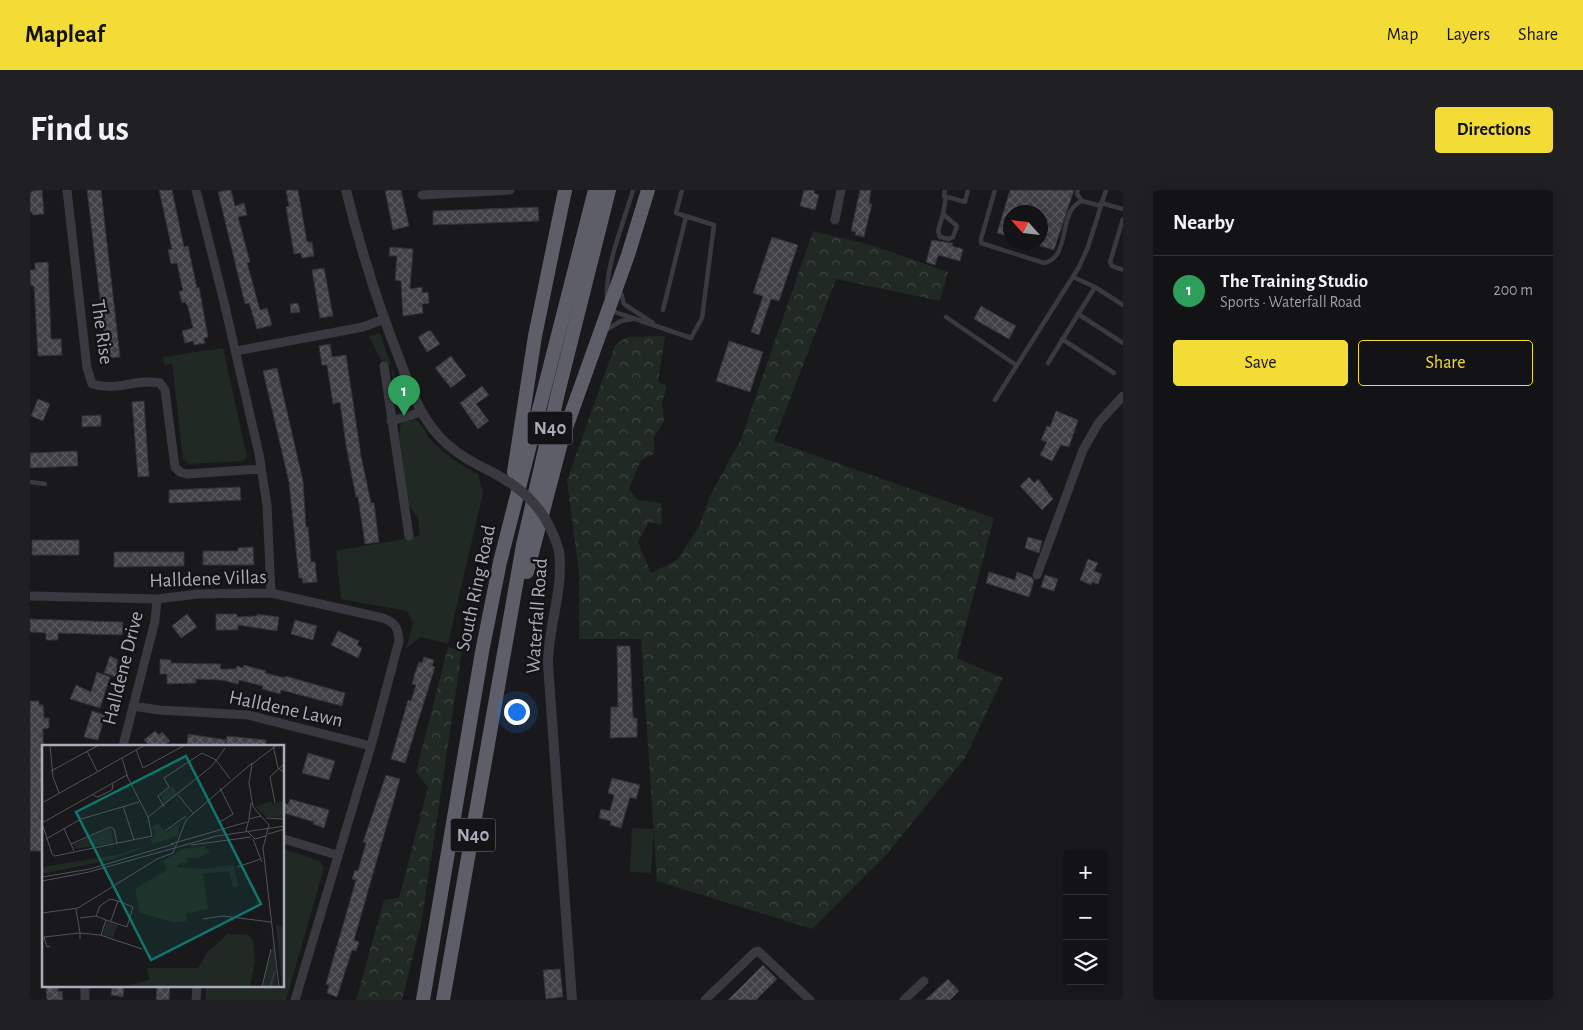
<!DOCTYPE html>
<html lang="en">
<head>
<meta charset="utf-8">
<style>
	body { margin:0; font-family:"Alegreya Sans",sans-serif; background:#202022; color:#f1f3f6 }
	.controls { position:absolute; right:15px; bottom:15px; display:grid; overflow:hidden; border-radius:5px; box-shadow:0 5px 20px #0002 }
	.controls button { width:45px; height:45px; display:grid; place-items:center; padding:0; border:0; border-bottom:1px solid #323234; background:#131214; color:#f1f3f6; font:25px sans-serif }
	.compass { position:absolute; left:973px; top:15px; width:45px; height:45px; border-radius:50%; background:#131214; box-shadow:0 5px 20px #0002; rotate:297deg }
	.you { position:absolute; left:486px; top:521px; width:18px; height:18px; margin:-12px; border:4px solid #fff; border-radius:50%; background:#1a73e8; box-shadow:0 0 0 8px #1a73e833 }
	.badge { display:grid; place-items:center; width:32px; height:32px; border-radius:50%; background:#f4dc37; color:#fff; font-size:16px; font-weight:700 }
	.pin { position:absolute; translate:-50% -41px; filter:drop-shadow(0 1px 2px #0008) }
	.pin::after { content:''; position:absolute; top:26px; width:18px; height:15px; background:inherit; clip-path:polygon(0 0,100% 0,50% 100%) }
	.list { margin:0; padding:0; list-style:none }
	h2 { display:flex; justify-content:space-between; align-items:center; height:65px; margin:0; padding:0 20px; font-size:21px }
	h2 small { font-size:16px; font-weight:400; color:#9d9ea0 }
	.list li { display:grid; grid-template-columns:32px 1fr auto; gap:15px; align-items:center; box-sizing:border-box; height:70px; padding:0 20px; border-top:1px solid #323234 }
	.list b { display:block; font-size:19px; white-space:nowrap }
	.list p { margin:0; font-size:16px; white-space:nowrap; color:#9d9ea0 }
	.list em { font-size:16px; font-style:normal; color:#9d9ea0 }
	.actions { display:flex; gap:10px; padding:15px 20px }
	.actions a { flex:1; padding:11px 0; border:1px solid #f4dc37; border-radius:5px; text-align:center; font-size:18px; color:#f4dc37 }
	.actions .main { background:#f4dc37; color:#111 }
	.icon { flex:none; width:28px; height:28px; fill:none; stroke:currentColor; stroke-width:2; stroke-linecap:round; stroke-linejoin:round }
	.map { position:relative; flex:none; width:1093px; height:810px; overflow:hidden; border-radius:5px }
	header { display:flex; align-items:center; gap:30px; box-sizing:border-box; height:70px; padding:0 25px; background:#f4dc37; color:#111 }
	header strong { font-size:24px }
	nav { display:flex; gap:28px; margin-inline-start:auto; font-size:18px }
	.intro { display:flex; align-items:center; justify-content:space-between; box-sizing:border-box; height:120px; padding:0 30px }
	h1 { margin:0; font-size:35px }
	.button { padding:12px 22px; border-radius:5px; background:#f4dc37; color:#111; font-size:18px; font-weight:700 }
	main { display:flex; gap:30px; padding:0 30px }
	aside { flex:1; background:#131214; border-radius:5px; box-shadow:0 5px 20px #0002 }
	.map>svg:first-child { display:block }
</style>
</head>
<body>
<header>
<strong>Mapleaf</strong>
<nav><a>Map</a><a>Layers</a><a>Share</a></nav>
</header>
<div class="intro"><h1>Find us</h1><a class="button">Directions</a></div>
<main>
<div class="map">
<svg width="1093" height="810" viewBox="0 0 1093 810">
	<defs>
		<pattern id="forest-crowns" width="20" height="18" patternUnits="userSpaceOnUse" patternTransform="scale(1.25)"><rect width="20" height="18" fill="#202923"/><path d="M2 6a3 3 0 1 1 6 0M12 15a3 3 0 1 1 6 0" fill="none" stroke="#3e4541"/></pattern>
		<pattern id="building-cross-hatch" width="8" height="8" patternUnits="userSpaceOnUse" patternTransform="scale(1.25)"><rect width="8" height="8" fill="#404045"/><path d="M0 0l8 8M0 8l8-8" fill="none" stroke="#59595e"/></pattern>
	</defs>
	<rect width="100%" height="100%" fill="#19181b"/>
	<path fill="url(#forest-crowns)" d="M783 41 844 56 918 82 910 111 806 89 744 251 964 328 927 468 973 488 935 568 857 664 782 739 627 691 611 449H549V384L537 290 585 155 597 147 635 146 628 192 637 196 632 213 634 231 624 247V264L611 270 599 299 608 310 631 313 632 335 619 332 608 352 621 383 647 370 668 338 680 306 711 249Z
		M418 457 432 461 392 729 372 810H326L354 710 369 708 398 597 386 582Z"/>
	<path fill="#202923" d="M350 143 376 218H367L361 175 351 170 339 146Z
		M193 158 217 267 213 271 159 274 153 269 142 174 134 175 133 167Z
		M382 228C392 232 394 241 400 249 414 264 430 275 448 284L453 303 418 454 391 447 376 458 383 433 377 421 311 409 306 361 390 346 388 328 377 313 369 245 371 232Z
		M602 638 624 639 621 683 600 682Z
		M254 659 290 671 294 678 256 810H176V796H254Z"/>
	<path fill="url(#building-cross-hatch)" stroke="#333237" d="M12 0 14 24 3 25 2 22H0V1Z
		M57 0H71L90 167 77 168Z
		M129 0H142L154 57 158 56 167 98 169 97 178 147 174 148 175 153 164 155 163 151 155 153 152 141 163 138 158 117 155 112 152 113 149 101H153L147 73 141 74 138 60 142 59Z
		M197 0H201L205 16 214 13 217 25 208 27 220 72 217 73 230 120 237 118 242 135 227 139 219 113 215 114 188 2Z
		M256 0H268L277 52H282L284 66 272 68 271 63 264 64 256 17 259 16Z
		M355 0H371L379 36 363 40Z
		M774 0H785L784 3 789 5 785 20 770 16Z
		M830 0H841L839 13 842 14 834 47 825 45 826 42 821 41Z
		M980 0H1044L1024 60 1010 56V22H980V47L967 43Z
		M508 17 509 31 403 35V21Z
		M742 47 768 55 749 111 741 109 729 145 721 142 733 106 723 103Z
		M902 50 921 53H923L922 56 933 59 930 71 908 65 905 75 896 72Z
		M360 57 383 59 380 99 392 97V103L398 102 399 113 392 114 393 123 373 126 371 91 365 90 367 66H359Z
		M18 72 21 149H31L32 165 8 166 4 96H1L0 80H5V73Z
		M294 78 303 126 290 128 282 80Z
		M268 113 270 122 261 123 260 114Z
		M951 116 986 136 979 149 944 129Z
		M398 141H401L410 154 397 162 388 147Z
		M699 151 733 162 720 202 686 191Z
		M300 154 302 167 316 165 331 266 341 313H344L349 352 335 354 328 307H326L316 255 310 212 303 214 297 175H292L289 156Z
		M421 166 436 186 421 198 405 178Z
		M247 178 273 291 276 337H278L281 372H285L287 392 273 393 272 388H269L259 292 233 181Z
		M452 196 459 205 446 214 459 231 448 239 430 213Z
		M8 209 20 214 13 231 1 226Z
		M114 211 119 286 108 287 102 212Z
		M1026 221 1048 230 1039 257 1031 255 1022 271 1010 265 1017 252 1011 250 1017 236 1020 237Z
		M71 225V236L52 237V226Z
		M47 261 48 276 0 278V263Z
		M999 287 1004 293 1008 289 1023 309 1012 320 990 296Z
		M210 297 211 310 139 313V300Z
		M998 347 1012 351 1009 363 995 358Z
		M2 350H49V365H2Z
		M223 357 224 375H173V361H208V358Z
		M84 362H154V376L84 377Z
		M1058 369 1068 373 1064 381 1072 384 1068 394 1062 392 1061 395 1050 390Z
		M959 382 985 390 987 382 1001 387 1004 390 999 407 956 393Z
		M1015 385 1028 389 1024 401 1011 397Z
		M157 424 167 437 151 448 142 436Z
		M186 424H207V427L227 426V424L249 427 247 441 208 435V440H186Z
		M0 429 93 432 92 445 28 443V450H16V443L0 442Z
		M265 430 287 436 283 450 261 444Z
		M308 441 329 451 327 455 332 458 328 468 301 455Z
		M587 456H600L603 528H607V547L580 548 581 517H588Z
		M80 466 88 470 86 477 90 478 86 487 74 483Z
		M394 467 404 470 402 476 405 477 375 573 361 569 378 510 381 511 386 495 382 494 385 483 389 472 392 473Z
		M130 469 141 470V473L191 474 190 479H206L207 476 213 478 214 475 236 481 235 483 255 488V486L315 503 312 516 251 500 250 504 232 499 233 496 209 490 208 494 191 490 166 489V493L137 494V484H130Z
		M67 482 80 487 70 518 40 509 46 495 61 502Z
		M0 511H9V515H13L14 528H19V538L13 539 14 598H11L10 630H14V641H11V661H0Z
		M62 521 75 525 68 550 54 547Z
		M125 541 129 545 132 542 140 551 133 556H120L114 550Z
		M158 544 196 550 195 556H157Z
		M197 546 236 550V556H196Z
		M278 563 305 571 299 590 272 583Z
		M356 585 370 589 324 750 329 752 326 761 322 760 307 807 297 803 299 795 296 794 326 690 322 689 325 680 328 681 336 653 333 652Z
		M582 588 610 595 606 609 600 607 591 638 580 635 581 631 569 628 571 619 580 621 584 605 578 603Z
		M260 609 299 620 294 638 283 634 284 632 254 623V612L258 615Z
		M733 775 747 789 726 810H698Z
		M530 779 533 807 516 809 513 780Z
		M918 789 929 801 920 810H895Z
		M28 796V802L32 801 33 810H17L16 797Z
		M82 796 94 798 93 807 81 805Z
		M127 796H140L139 810H126Z"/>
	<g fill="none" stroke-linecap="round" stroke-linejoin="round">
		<path stroke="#3a3940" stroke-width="4.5" d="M915 0 914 6 935 12 938 0
			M965 0 951 49V53L1014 73C1042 67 1027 20 1052 11
			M1048 0 1047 4 1052 11 1071 16
			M1071 13 1093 19
			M913 24 908 41 910 47 919 49 923 47 927 36 913 24 916 7
			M1093 29 1080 72 1082 76 1093 80
			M1043 87 1065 97 1093 115
			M590 99 594 114 623 133
			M577 109C575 76 594 32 603 0
			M579 120 661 148 672 128 684 35 646 23 652 0
			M633 120 656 27
			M1048 124 1093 153
			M916 127 986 175
			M576 140 591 131 603 129
			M1032 149 1084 183
			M1018 173 1065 97
			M965 210 1049 77 1058 57 1076 0
			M0 292 15 294"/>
		<path stroke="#3a3940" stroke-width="9" d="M37 0 57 178 62 194C89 202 105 188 130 193L135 200 145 277 150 282 157 284 231 279
			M166 0 194 112 229 264 237 315 241 403
			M392 5 480 0
			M805 30 811 0
			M206 161 333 137 354 129
			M354 176 379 346
			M361 231 391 222
			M1007 385 1053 260 1069 232 1093 206
			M0 406 127 409 168 404 241 403 353 428C366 433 368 438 369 451L341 556 265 810
			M103 516 129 520 218 525 341 556
			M93 556 125 431 127 409
			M254 649 307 665
			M55 810V796
			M166 810 167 796
			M675 810 725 762 728 761 780 810
			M874 810 894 791"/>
		<path stroke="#3a3940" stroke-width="10" d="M316 0C330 57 347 112 369 168 379 195 389 224 408 245 422 261 439 271 458 280
			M529 361C534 400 518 436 518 474L542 810"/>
		<path stroke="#5d5e68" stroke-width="14" d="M484 282 505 146 535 0
			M497 382 532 249 598 65 618 0
			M393 810 452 462 470 372 565 0
			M413 810 493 355 528 203 579 0"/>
		<path stroke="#3a3940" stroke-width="10" d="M458 280C494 298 518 321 529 361"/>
	</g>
	<g text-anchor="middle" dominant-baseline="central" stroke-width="5" stroke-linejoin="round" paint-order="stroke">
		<g fill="#141316" stroke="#7e7e89" stroke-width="1">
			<rect x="497.5" y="221.5" width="45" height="33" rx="4"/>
			<rect x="420.5" y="628.5" width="45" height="33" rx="4"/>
		</g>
		<g font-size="19" font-weight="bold" fill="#abacba">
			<text x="520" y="238">N40</text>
			<text x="443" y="645">N40</text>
		</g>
		<g font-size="20" fill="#abacba" stroke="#141316">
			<text transform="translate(72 142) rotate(82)">The Rise</text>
			<text transform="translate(178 389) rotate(-2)">Halldene Villas</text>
			<text transform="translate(446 398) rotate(-78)">South Ring Road</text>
			<text transform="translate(507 426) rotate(-86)">Waterfall Road</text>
			<text transform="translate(93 478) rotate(-76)">Halldene Drive</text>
			<text transform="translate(256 519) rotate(12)">Halldene Lawn</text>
		</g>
	</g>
	<g transform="translate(12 555)">
		<rect width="242" height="242" fill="#19181b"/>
		<path d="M229 56 231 59 242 56V72H225L213 62ZM65 176 76 179 71 193 60 190ZM186 189 206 190 211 195 213 216 208 241 218 242H82L107 235 105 223H156L166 206Z" fill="#202923"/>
		<path d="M242 61V71H228L218 66ZM111 99 72 114 0 129V122L74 110ZM163 101 168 107 156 113H145V118H138L135 122 159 124 192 120 196 141 191 142 187 126 161 129 166 164 144 169 145 176 131 177 98 168 93 144 125 125 121 116 141 104ZM234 180 242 182V242H240ZM232 197 235 242H221V233Z" fill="#202923"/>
		<path d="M130 41 136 48 122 59 118 50ZM116 78 124 88 138 77 136 91 111 99 108 94 113 91 110 81ZM68 83 72 98 33 104 32 99Z" fill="#202923"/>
		<path fill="none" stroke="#2e343f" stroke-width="2.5" d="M228 242 233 226"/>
		<path fill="none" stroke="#53535b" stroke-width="1" d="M8 0 11 32 17 48M231 0 236 23 243 28M235 0 210 19 207 38 211 62 227 80 221 103 237 242M94 5 101 23 143 0M45 6 55 26M9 26 57 0M51 50 56 52 70 45 71 39M136 50 151 68M0 58 103 0M233 58 228 32 243 18M81 61 92 95M122 62 116 51 127 42 122 33 160 8 174 15 188 34M170 64 178 77 191 69 178 43M219 71 207 74 204 85 213 94 224 91M106 72 170 21 183 3M224 73 243 74M207 74 209 58M0 78 10 109 13 111 110 91 106 72 86 33 80 13M0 78 85 30M22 84 29 99M123 86 144 71M226 89 243 84M4 94 39 74 97 57M211 94 220 117M129 99 205 77M149 100 209 92M32 106 29 99 68 82 72 84 75 98M195 122 219 114M0 132 48 124 132 99M0 136 47 127 175 91 243 81M0 168 36 163 115 114 131 108 144 75 210 18M54 171 58 161 68 154 76 156 69 176M38 173 54 171 64 175 59 190M161 174 181 171 229 177M64 175 85 182 91 162 76 156M38 194V188L58 190 100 204M8 201 5 202 2 192 38 188 34 164M220 242 229 204"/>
		<path fill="#0f766e" fill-opacity="0.15" stroke="#0f766e" stroke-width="2.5" d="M144 11 219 159 109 215 34 67Z"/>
		<rect width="242" height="242" fill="none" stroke="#abacba" stroke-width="2.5"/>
	</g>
</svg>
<div class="controls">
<button>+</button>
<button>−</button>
<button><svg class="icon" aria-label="layers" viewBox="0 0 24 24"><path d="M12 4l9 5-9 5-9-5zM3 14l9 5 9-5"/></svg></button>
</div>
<svg class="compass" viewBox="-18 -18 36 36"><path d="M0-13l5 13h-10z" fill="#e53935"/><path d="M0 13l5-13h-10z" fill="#9d9ea0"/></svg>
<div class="you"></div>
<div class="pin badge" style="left:374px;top:226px;background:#2e9e5b">1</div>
</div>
<aside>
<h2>Nearby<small></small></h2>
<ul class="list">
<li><span class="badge" style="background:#2e9e5b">1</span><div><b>The Training Studio</b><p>Sports · Waterfall Road</p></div><em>200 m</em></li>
</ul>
<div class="actions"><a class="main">Save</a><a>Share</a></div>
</aside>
</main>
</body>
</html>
